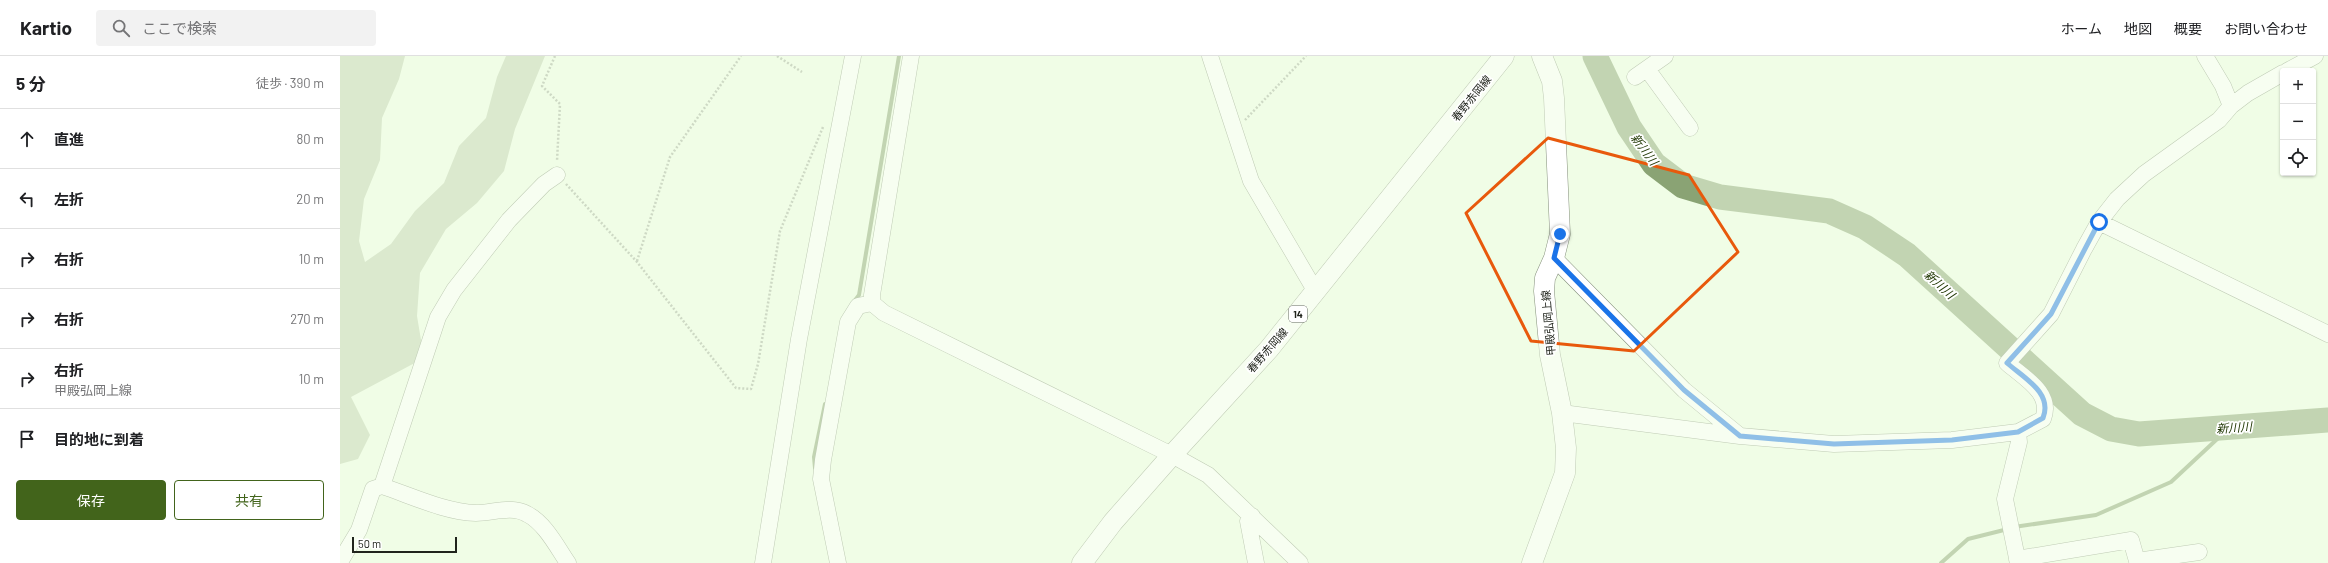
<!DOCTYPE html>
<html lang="ja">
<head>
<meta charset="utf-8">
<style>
	body { margin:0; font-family:Barlow,"Noto Sans JP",sans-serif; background:#f2f2f2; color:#202124 }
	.controls { position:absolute; right:12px; top:12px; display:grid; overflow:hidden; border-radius:4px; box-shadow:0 1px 3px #0004 }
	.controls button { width:36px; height:36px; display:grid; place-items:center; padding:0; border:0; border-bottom:1px solid #e0e0e0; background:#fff; color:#202124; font:20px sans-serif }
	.scale { position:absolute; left:12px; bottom:10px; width:105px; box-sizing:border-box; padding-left:4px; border:2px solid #20241c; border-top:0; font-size:11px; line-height:14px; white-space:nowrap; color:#20241c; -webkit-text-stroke:3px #fff; paint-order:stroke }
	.stop { position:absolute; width:12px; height:12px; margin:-9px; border:3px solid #1a73e8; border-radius:50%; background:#fff }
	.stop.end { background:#1a73e8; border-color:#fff; box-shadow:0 1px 4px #0008 }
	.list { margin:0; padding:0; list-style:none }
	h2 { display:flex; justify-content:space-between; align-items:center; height:52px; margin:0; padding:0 16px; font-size:17px }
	h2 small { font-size:13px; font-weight:400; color:#757577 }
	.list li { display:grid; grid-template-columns:26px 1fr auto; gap:12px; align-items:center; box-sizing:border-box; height:60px; padding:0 16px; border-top:1px solid #e0e0e0 }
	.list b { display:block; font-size:15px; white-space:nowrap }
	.list p { margin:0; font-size:13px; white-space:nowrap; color:#757577 }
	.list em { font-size:13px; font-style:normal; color:#757577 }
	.actions { display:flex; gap:8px; padding:12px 16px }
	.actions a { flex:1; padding:9px 0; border:1px solid #42641b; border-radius:4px; text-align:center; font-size:14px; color:#42641b }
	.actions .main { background:#42641b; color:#fff }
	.icon { flex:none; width:22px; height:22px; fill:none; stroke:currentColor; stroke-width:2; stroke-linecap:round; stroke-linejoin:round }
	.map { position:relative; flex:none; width:1988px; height:507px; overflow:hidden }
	header { display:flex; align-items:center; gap:24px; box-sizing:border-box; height:56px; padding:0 20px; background:#fff; border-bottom:1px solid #e0e0e0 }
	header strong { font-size:19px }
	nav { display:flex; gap:22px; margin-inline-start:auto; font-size:14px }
	.search { width:280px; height:36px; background:#f2f2f2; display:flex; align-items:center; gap:10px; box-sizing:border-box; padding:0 14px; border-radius:4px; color:#757577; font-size:15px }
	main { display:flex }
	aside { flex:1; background:#fff }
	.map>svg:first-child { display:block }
</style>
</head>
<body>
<header>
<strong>Kartio</strong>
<div class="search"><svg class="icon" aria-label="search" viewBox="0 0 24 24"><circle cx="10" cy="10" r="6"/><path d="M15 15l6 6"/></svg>ここで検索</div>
<nav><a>ホーム</a><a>地図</a><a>概要</a><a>お問い合わせ</a></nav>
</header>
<main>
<aside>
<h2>5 分<small>徒歩 · 390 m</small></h2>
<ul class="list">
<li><svg class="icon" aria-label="ahead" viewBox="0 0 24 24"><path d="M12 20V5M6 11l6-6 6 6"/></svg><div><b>直進</b></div><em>80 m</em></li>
<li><svg class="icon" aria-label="left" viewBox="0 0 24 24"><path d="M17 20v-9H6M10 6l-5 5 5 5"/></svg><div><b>左折</b></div><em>20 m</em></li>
<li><svg class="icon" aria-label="right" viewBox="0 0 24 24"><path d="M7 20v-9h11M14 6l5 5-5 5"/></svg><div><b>右折</b></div><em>10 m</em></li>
<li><svg class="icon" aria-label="right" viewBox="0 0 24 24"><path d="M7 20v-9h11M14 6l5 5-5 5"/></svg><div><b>右折</b></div><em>270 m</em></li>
<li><svg class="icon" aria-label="right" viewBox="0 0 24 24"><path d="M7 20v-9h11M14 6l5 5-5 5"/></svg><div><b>右折</b><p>甲殿弘岡上線</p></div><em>10 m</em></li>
<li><svg class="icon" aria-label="arrive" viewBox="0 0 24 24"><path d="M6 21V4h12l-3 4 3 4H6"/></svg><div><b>目的地に到着</b></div></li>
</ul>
<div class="actions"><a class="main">保存</a><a>共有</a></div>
</aside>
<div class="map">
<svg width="1988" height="507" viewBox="0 0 1988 507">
	<rect width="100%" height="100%" fill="#f0fde6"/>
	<path fill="#c0d0b2" d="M0 0H65L59 23 42 62 40 104 24 143 19 185 25 206 51 188 75 155 104 127 119 90 146 62 157 21 166 0H205L175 73 164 115 137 147 106 173 80 217 77 260 84 302 11 341 30 379 18 403 0 408Z"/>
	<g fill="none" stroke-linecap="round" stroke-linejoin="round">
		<path stroke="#8aa374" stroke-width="4" d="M513 247 519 239 559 0
			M475 412 474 401 485 348
			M1674 471 1756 459 1831 426 1889 372
			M1601 507 1628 483 1668 473"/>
		<path stroke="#8aa374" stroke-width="25" d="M1255 0 1289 71 1314 108 1343 130 1380 141 1489 155 1525 171 1567 199 1742 358 1771 373 1799 378 1988 364"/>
		<g stroke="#848f7b" stroke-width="17">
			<path id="minor" d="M571 0 532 239V247L544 257 832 399 868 419 960 507
				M870 0 911 125 976 236
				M1865 0 1883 30 1891 50
				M1307 13 1350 72
				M1947 15 1975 0
				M1295 21 1325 0
				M1759 166 1988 278
				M1214 202 1344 334 1400 380
				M1222 357 1400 380 1494 388 1612 384 1678 376 1703 363C1713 337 1684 322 1667 307L1711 258 1744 193 1759 166 1777 143 1804 118 1879 64 1891 50 1908 37 1943 17
				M42 430 98 261 114 234 169 164 204 128 217 119
				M912 460 908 465 916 507
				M1677 503 1791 484 1797 505 1859 496
				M0 506 19 474 33 433 42 430C72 440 105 456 136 457 153 457 171 449 187 458 205 467 217 491 228 507
				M423 507 459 283 513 0
				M498 507 481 423 483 404 508 266 518 250 532 247
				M1678 507 1665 443 1679 386 1678 376"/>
		</g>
		<g stroke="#848f7b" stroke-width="21">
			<path id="major" d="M742 507 773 466 832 399 929 293 1164 0
				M1192 507 1225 417 1226 392 1222 357 1210 299 1204 235 1205 222 1214 202 1220 178 1214 42 1212 25 1202 0"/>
		</g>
		<path stroke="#a4ae9d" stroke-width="2.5" stroke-dasharray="2 2" stroke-linecap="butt" d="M215 0 202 30 220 48 217 105
			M437 0 462 16
			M905 64 966 0
			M226 128 297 206 396 332 411 333 418 308 440 175 483 71
			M297 205 330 101 401 0"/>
		<use href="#minor" stroke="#fff" stroke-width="16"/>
		<use href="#major" stroke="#fff" stroke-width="20"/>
	</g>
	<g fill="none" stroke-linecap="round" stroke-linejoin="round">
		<path stroke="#1a73e8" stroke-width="5" d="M1220 178 1214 202 1344 334 1400 380 1494 388 1612 384 1678 376 1703 362C1713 337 1684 322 1667 307L1711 258 1759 166"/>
	</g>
	<path d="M0 0H1988V507H0ZM1208 82 1349 119 1398 196 1294 295 1191 285 1126 157Z" fill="#f0fde6" fill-opacity=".55" fill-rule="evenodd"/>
	<path fill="none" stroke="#e8590c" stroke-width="3" stroke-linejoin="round" d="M1208 82 1349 119 1398 196 1294 295 1191 285 1126 157Z"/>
	<g text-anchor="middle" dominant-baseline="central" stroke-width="3.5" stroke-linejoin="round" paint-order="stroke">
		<rect fill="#fff" stroke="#636660" stroke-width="1" x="949" y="250" width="18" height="16" rx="3"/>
		<g font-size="10" font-weight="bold" fill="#20241c">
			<text x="958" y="258">14</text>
		</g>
		<g font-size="11" fill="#20241c" stroke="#fff">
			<text transform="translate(1131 42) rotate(-51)">春野赤岡線</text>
			<text transform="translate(1208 267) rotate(-95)">甲殿弘岡上線</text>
			<text transform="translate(927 294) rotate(-49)">春野赤岡線</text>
		</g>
		<g font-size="12" font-style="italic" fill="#1e3500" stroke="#fff">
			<text transform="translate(1305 93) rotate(53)">新川川</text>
			<text transform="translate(1600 228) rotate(42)">新川川</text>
			<text transform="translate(1894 371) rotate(-4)">新川川</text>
		</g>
	</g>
</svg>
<div class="controls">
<button>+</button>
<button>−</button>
<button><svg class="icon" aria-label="locate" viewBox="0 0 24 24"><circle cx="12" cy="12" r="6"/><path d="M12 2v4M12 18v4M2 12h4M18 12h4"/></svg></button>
</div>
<div class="scale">50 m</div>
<div class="stop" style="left:1759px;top:166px"></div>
<div class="stop end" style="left:1220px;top:178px"></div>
</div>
</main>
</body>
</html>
